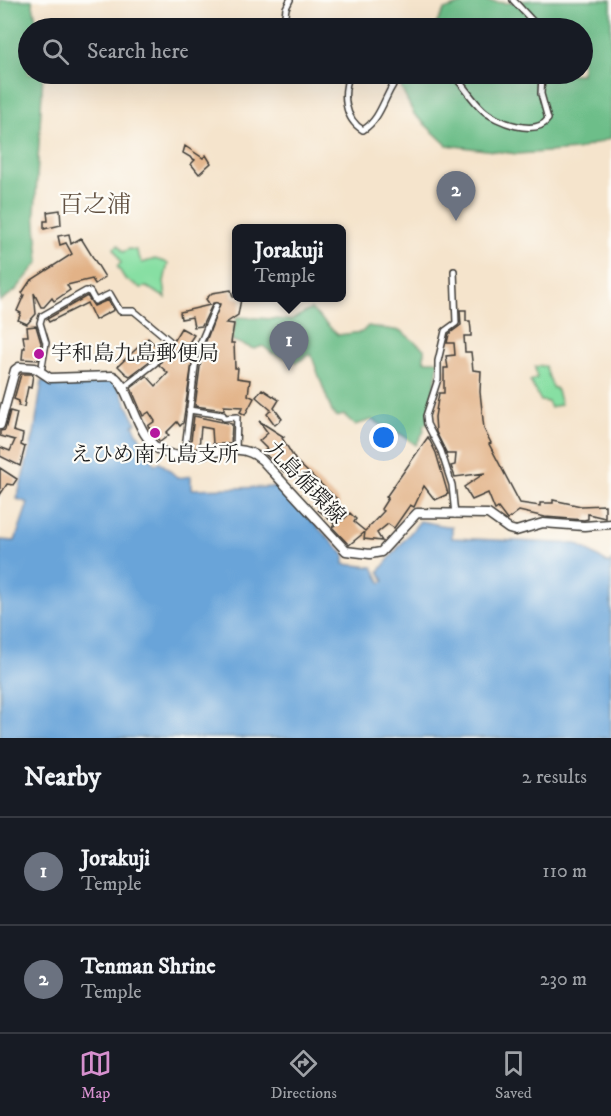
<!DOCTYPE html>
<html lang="en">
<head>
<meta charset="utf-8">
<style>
	body { margin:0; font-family:"IM FELL DW Pica","Noto Serif JP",serif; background:#242831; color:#f1f3f6 }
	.you { position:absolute; left:384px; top:438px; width:21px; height:21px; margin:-15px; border:4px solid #fff; border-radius:50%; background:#1a73e8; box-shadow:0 0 0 9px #1a73e833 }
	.badge { display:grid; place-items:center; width:39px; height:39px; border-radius:50%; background:#d690ce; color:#fff; font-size:20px; font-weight:700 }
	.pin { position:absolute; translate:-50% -50px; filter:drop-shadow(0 2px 3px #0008) }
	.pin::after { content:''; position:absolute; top:32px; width:21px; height:18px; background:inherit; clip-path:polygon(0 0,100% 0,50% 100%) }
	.popup { position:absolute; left:232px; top:224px; width:114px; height:78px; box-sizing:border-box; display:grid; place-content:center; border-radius:9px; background:#171b24; filter:drop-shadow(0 2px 4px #0005); font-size:20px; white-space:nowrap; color:#9ea1a6 }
	.popup b { font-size:22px; color:#f1f3f6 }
	.popup::after { content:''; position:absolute; left:50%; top:100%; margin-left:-12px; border:12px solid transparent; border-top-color:#171b24 }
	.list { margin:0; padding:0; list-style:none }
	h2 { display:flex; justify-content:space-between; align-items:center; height:78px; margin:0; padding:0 24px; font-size:26px }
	h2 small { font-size:20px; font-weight:400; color:#9ea1a6 }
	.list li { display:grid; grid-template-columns:39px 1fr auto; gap:18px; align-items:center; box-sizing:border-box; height:108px; padding:0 24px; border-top:2px solid #363941 }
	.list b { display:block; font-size:22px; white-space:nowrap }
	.list p { margin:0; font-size:20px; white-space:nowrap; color:#9ea1a6 }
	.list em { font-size:20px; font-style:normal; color:#9ea1a6 }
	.icon { flex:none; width:33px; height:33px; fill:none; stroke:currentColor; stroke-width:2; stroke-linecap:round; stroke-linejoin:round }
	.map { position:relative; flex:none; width:611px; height:738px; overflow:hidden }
	.search { position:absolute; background:#171b24; box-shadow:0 6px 24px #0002; left:18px; right:18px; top:18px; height:66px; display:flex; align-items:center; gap:15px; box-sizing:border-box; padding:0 21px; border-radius:33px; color:#9ea1a6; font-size:22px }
	.sheet { height:294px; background:#171b24 }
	nav { display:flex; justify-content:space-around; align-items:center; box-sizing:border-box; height:84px; border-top:2px solid #363941; background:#171b24; font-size:16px; color:#9ea1a6 }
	nav a { display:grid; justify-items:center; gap:3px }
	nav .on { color:#d690ce }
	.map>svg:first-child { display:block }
</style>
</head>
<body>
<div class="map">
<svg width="611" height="738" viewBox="0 0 611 738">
	<rect width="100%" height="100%" fill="#fdfcf7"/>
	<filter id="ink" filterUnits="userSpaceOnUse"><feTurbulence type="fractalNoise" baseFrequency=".0167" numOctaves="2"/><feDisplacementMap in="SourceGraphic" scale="12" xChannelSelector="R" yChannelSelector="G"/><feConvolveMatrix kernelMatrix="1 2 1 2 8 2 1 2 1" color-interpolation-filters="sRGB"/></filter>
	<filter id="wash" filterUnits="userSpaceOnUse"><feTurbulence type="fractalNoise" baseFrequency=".008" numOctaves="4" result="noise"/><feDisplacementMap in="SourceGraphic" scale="24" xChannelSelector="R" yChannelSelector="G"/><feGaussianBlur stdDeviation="1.35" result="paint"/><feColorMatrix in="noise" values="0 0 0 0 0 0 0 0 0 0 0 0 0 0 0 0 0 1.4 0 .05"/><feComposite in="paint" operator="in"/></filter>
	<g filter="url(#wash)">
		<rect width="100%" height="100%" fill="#f5e4cc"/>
		<path fill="#87dfa3" stroke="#527e60" stroke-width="1.5" d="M118 245 123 252 129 249 136 250 142 263 155 259 168 263 164 282 166 298 147 287 141 288 125 279 117 266 121 263 114 248Z
			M539 366H545L553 388H556L561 404 551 408 548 402 541 401 530 381 537 378 535 367Z"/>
		<path fill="#6dbe89" stroke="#446d52" stroke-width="1.5" d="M0 0H32L38 28H28V74H43L35 212 39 262 15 291 0 301Z
			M473 0 506 3 535 0H611V138L577 150 517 154 447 145 414 114 401 88 404 74H582V28H434L444 10Z
			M311 309 338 335 362 332 368 326 401 331 424 349V361H438C438 383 428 402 427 424L423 425 424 431 416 445 402 435 372 420 355 425 344 415 337 417 332 412 311 354 297 362 272 353 263 346 254 349 231 340 237 317 291 320Z"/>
		<path fill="#69a4d9" stroke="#42607a" stroke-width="1.5" d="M110 378 116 382 136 423 133 425 155 465 160 462 178 478 191 476V489L278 487 344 554V564L373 567 381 583 384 581 379 571 420 521 452 527V538L577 544 609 564 611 561V738H0V540L15 541 28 503 17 499 34 434 42 381Z"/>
		<g id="blocks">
			<path fill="#e2b287" d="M185 146 203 158 206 155 211 163 199 174 191 164 195 160 183 153Z
				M60 210 61 225 44 229V221H48L47 212Z
				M69 234 71 244 81 238 105 277 95 284 92 279 67 285 70 290 54 301 52 298 44 307H41L34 293 36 314 27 324 18 320 21 313 17 311 24 295 22 293 30 281 72 254 66 243 60 245 58 236Z
				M231 290 233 297 241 299 238 315 226 323 234 324 231 343H234L235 368H238L237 378 250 380 248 395 254 398 245 415 240 412 243 407 224 406V410L195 406 202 352 220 304 213 303 202 326 194 327 192 317 181 319 180 312 210 305 206 299 212 293Z
				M87 296 94 306 108 300 114 310 95 320 87 303 49 322 47 319Z
				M460 310H466V321H470L471 330V336H464L465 352H471L473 370 481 371 480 392 484 429 491 443 489 444 520 503 540 506V503H553V500L581 506 605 505V518L588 514V519L584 520 545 517 519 511 507 520 498 508 495 510 488 493 472 500 464 487 485 473 455 477 451 466 455 465 456 454H447L436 432 435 417 439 393H444V368H448L446 356 455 355 454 343H447L449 334 461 325Z
				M36 326 41 343 38 360 22 359 23 348H25L23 336H28L27 327Z
				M181 328 194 335 190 341 195 343 183 423 180 426 177 422 166 433 169 435 160 442 148 426 155 421 149 412 143 416 131 388 147 376 156 386 168 373 159 365Z
				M148 338 159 349 151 360 130 376 126 374 118 366Z
				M21 374H33L31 388 28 387 24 407 18 406 19 401 14 399Z
				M262 389 279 400 274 408 282 419 275 425 267 414 271 410 256 397Z
				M10 411 17 413 13 431 23 434 21 445 25 447 20 466 0 456V447L10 451 15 440 0 436V431L5 430Z
				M194 416 232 424 231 444H213L212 429 201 427 199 448 190 449Z
				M259 421 284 437 282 438 296 461 337 499 340 504 334 511 342 521 350 513 356 519 354 522 365 531 384 511 381 509 388 498 386 497 428 437 436 453 448 494 435 500 424 486 414 507 410 505 394 528 388 524 377 533 382 541 364 539 365 532 349 545 332 527 335 525 324 513 323 514 318 510 320 508 314 502 318 498 313 491 287 469 284 472 263 452 267 449 259 441 268 433Z
				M0 468 17 479 13 485 7 484 0 495Z"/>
		</g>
	</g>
	<g filter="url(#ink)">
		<use href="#blocks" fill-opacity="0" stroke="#3d3a36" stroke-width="1.5"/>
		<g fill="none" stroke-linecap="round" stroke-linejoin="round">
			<g stroke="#3d3a36" stroke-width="8">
				<path id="street" d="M513 0 539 28
					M289 28 284 22 286 8 290 0
					M312 28 372 26V28
					M350 74C342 93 344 119 363 130 383 118 385 90 401 74
					M452 74C464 85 471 99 483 110 496 122 536 137 548 119L541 94 542 74
					M454 271 456 323 445 331 438 361V379L426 416 427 424 441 451 452 485 455 515
					M41 372 46 343 40 323 42 316 86 291 90 292 95 301 110 294 120 311H134L170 341 155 363 123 388
					M189 410 223 415 224 418 237 417 236 449
					M184 456 197 351 216 306"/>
			</g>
			<g stroke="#3d3a36" stroke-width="11">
				<path id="secondary" d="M0 425 15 370 19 367 35 368 50 378 113 376C131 385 135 440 164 452 197 467 234 434 262 460L346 551 370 554 381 552 417 513 488 514 509 529 516 531 543 523 584 526 611 524"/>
			</g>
			<use href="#street" stroke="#fff" stroke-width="5"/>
			<use href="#secondary" stroke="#fff" stroke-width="8"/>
		</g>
	</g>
	<g fill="#b5179e" stroke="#fdfcf7" stroke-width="2">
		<circle cx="39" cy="354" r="6"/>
		<circle cx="155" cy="433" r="6"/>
	</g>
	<g text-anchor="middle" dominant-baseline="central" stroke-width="4.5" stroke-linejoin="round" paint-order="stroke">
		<g font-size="21" fill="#1c1c1c" stroke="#fdfcf7" text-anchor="start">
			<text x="51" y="354">宇和島九島郵便局</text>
			<text x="155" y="455" text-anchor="middle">えひめ南九島支所</text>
		</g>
		<g font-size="21" fill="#1c1c1c" stroke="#fdfcf7">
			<text transform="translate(305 483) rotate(46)">九島循環線</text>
		</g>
		<g font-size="24" fill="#615041" stroke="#fdfcf7">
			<text x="95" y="205">百之浦</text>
		</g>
	</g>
</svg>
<div class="you"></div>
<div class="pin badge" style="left:289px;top:371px;background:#6b7280">1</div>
<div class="popup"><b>Jorakuji</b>Temple</div>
<div class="pin badge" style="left:456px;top:221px;background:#6b7280">2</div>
<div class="search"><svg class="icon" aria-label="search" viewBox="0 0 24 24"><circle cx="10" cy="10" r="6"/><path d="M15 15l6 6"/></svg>Search here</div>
</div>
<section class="sheet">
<h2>Nearby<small>2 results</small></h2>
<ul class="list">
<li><span class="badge" style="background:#6b7280">1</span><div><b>Jorakuji</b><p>Temple</p></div><em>110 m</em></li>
<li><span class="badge" style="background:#6b7280">2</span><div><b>Tenman Shrine</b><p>Temple</p></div><em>230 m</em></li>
</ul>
</section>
<nav>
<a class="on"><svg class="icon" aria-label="map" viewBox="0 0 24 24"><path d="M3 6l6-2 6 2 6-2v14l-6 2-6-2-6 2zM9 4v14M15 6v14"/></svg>Map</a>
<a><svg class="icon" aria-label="directions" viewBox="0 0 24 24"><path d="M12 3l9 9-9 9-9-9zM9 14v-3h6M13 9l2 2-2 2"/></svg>Directions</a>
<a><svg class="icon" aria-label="saved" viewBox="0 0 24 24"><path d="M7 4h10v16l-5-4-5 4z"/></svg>Saved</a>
</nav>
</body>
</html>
